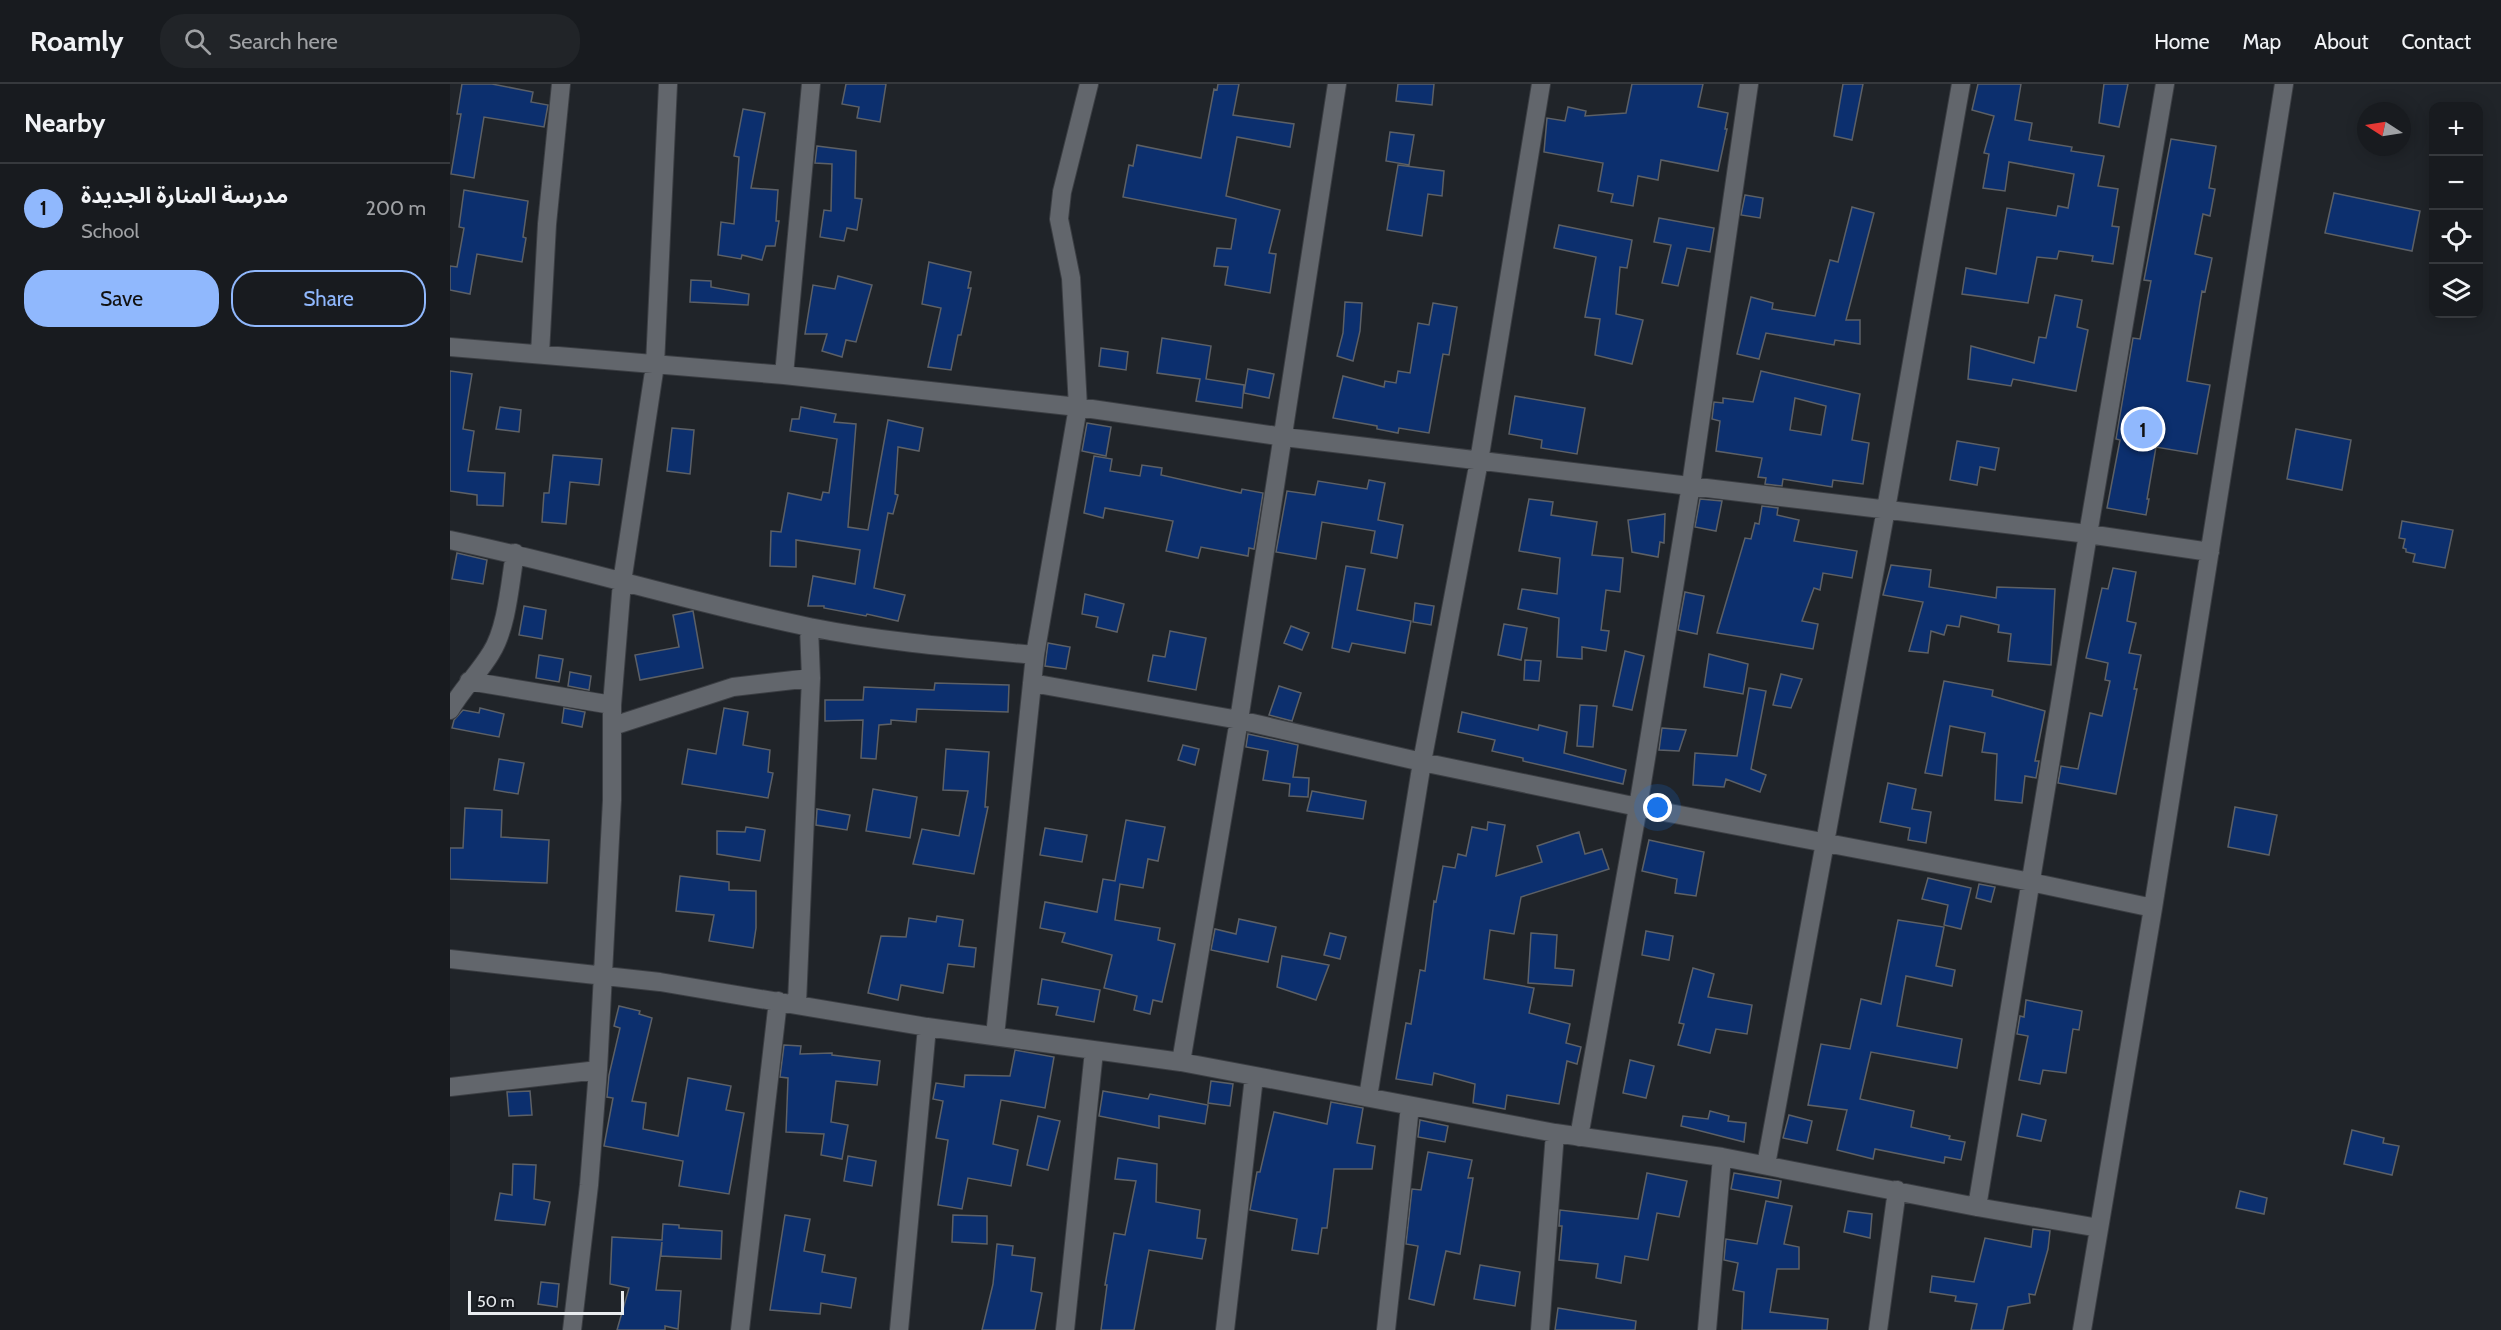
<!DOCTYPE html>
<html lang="en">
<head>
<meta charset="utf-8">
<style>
	body { margin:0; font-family:Cabin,"Noto Sans Arabic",sans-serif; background:#212428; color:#f1f3f6 }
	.controls { position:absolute; right:18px; top:18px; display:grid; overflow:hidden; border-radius:12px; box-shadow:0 3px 15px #0003 }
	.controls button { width:54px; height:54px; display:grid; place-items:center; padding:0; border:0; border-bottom:2px solid #36393d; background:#181b1f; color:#f1f3f6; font:30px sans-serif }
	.compass { position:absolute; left:1907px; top:18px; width:54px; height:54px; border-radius:50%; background:#181b1f; box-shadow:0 3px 15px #0003; rotate:282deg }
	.scale { position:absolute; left:18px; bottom:15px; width:156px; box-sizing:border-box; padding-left:6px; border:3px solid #e9ecef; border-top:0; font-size:16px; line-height:21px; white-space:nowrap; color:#e9ecef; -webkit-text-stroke:4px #171a1f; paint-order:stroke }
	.you { position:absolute; left:1208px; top:724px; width:21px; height:21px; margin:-15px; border:4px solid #fff; border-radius:50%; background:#1a73e8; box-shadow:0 0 0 9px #1a73e833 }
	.badge { display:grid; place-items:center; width:39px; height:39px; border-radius:50%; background:#90b8fd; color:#111; font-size:20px; font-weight:700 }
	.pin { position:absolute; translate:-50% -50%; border:3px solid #fff; box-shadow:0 2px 6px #0006 }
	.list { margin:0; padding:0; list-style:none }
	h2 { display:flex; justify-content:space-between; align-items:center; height:78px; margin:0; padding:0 24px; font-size:26px }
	h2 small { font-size:20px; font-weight:400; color:#9fa1a4 }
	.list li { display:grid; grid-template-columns:39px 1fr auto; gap:18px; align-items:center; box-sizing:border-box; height:90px; padding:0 24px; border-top:2px solid #36393d }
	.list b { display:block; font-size:22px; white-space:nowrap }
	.list p { margin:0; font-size:20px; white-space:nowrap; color:#9fa1a4 }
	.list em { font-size:20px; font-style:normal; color:#9fa1a4 }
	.actions { display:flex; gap:12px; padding:18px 24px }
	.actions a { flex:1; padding:14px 0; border:2px solid #90b8fd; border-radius:24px; text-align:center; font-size:21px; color:#90b8fd }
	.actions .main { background:#90b8fd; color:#111 }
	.icon { flex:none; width:33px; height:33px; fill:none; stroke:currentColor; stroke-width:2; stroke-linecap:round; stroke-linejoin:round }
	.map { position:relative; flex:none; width:2051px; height:1246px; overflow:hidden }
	header { display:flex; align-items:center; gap:36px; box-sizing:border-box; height:84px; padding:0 30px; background:#181b1f; border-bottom:2px solid #36393d }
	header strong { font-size:28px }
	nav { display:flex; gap:33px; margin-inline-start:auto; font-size:21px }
	.search { width:420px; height:54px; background:#212428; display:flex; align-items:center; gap:15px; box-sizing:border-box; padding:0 21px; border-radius:24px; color:#9fa1a4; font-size:22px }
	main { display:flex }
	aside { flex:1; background:#181b1f }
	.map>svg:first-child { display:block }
</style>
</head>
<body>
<header>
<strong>Roamly</strong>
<div class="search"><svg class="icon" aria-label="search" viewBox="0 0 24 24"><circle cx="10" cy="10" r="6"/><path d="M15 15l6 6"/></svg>Search here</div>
<nav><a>Home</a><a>Map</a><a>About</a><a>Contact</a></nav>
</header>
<main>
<aside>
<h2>Nearby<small></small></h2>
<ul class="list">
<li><span class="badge">1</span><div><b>مدرسة المنارة الجديدة</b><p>School</p></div><em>200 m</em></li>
</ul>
<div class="actions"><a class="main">Save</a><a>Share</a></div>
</aside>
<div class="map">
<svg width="2051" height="1246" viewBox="0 0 2051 1246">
	<rect width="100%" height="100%" fill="#202429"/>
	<path fill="#0c2f6e" stroke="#5c6066" stroke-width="1.5" fill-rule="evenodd" d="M12 0H42L83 8 81 18 98 21 94 43 34 33 24 94 1 90 11 30H7Z
		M396 0H436L430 38 407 34 409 23 392 20Z
		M768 0H789L783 31 844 40 840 63 787 53 776 112 830 126 819 169 826 170 820 209 775 201 778 183 764 182 767 164 781 165 786 135 673 113 679 81 683 82 687 61 751 74 764 5 767 6Z
		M948 0H984L982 21 946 17Z
		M1182 0H1253L1248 23 1278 29 1275 45H1277L1268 87 1211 76 1208 96 1188 92 1183 122 1161 118 1163 110 1148 107 1153 79 1094 68 1097 34 1115 37 1118 23 1136 27 1135 32 1176 29Z
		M1393 0H1413L1402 56 1384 52Z
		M1528 0H1571L1565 36 1582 39 1579 56 1622 63 1621 67 1654 72 1648 102 1668 105 1662 142 1669 143 1663 180 1642 177 1643 172 1609 167 1607 175 1587 173 1578 219 1512 210 1516 184 1546 190 1557 124 1606 132 1608 122 1618 124 1624 90 1559 78 1555 107 1533 104 1539 70 1534 69 1544 32 1522 26Z
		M1654 0H1678L1669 43 1649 39Z
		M293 25 315 29 301 104 328 106 326 137H329L325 162H316L312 176 292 171 291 175 268 171 271 138 284 140 289 73 284 72Z
		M940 48 964 51 959 81 936 77Z
		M1721 55 1766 62 1759 104 1765 105 1760 132 1753 130 1745 170 1762 174 1755 208 1752 207 1737 297 1760 301 1747 370 1706 363 1697 415H1699L1696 431 1657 424 1670 356 1666 355 1683 254 1690 255 1701 197 1694 196Z
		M367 62 406 67 405 114 412 115 407 146 397 144 394 157 370 153 374 126 381 127 382 80 365 79Z
		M948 81 994 87 992 112 978 110 972 152 937 146Z
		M14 106 78 117 73 153 76 154 72 178 27 170 20 210 0 206V182L7 183 14 144 9 143Z
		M1884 109 1970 127 1962 167 1875 149Z
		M1295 111 1313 114 1310 134 1291 131Z
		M1402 123 1424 129 1396 236H1410V260L1385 256 1384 261 1316 249 1309 275 1287 270 1301 213 1323 219 1322 225 1365 232 1380 176 1388 178Z
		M1209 134 1264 144 1260 168 1237 164 1228 202 1212 199 1221 161 1204 158Z
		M1109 141 1182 156 1177 184 1170 183 1166 230 1193 236 1182 280 1145 271 1150 235 1135 233 1146 173 1104 164Z
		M479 178 521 188 518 204H521L511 251H508L501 286 478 283 491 224 472 220Z
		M388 192 422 201 406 258 396 256 392 273 372 267 377 250H355L363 201 385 205Z
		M241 196 261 197V203L299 210 298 221 240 218Z
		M1605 211 1632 216 1627 243 1638 246 1626 307 1563 295 1561 302 1518 295 1521 262 1584 279 1589 253 1596 254Z
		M895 218 912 219 910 247 903 277 887 272 893 249Z
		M983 219 1007 223 999 271 993 270 979 349 949 344 948 349 927 345V342L883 334 893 292 934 303 935 297 946 299 948 287 960 289 968 239 979 241Z
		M712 254 761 262 756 295 794 301 792 324 746 317 750 295 707 289Z
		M651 264 678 268 676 286 649 282Z
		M798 285 824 290 819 314 794 309Z
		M0 287 22 290 13 345 24 347 18 387 55 389 53 422 27 421V411L0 407Z
		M1311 287 1410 310 1402 356 1419 359 1413 400 1383 396 1382 403 1333 395 1332 402 1315 400 1316 394 1308 393 1312 374 1266 367 1270 337 1262 335 1264 318 1273 319V314L1303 318ZM1345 314 1376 322 1371 351 1340 346Z
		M1065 312 1135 324 1127 370 1091 364 1092 356 1059 350Z
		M50 323 71 326 69 348 46 345Z
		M351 323 386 330 384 338 406 340 398 443 418 446 438 336 473 344 469 367 448 363 445 410 448 411 443 430 438 429 424 504 455 511 448 537 417 530 416 532 374 524V522H358L363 492 405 500 410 466 346 456V483L320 482 321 447 331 448 338 409 371 416 373 408 379 409 387 355 340 347 342 335H349Z
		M637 339 661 343 656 372 632 367Z
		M222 344 244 346 240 390 217 387Z
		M1846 345 1901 356 1892 406 1837 395Z
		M1507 357 1549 364 1545 386 1530 383 1527 401 1500 396Z
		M103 371 152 375 149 401 120 398 116 440 92 438 94 409H99Z
		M644 372 662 375 660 387 690 392 692 381 712 384 711 391 791 409 792 405 813 409 804 465 799 464 798 472 751 463 748 474 716 467 723 437 655 424 653 434 634 429Z
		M919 396 935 399 928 436 953 441 947 474 921 469 925 447 872 438 866 475 826 468 837 407 865 411 868 397 917 405Z
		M1079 415 1103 418 1101 431 1147 438 1142 471 1173 474 1170 508 1156 506 1151 546 1159 547 1156 567 1132 563V575L1107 573 1109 534 1068 525 1072 505 1107 510 1110 474 1069 467Z
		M1250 415 1272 417 1266 447 1245 443Z
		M1312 422 1328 424 1327 431 1349 436 1344 457 1407 467 1402 494 1373 489 1370 506 1364 504 1352 537 1368 540 1363 565 1267 549 1295 454 1301 455 1305 439 1309 440Z
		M1215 430 1214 459 1210 458 1208 473 1182 468 1178 436Z
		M1952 437 2003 446 1995 484 1963 478 1965 470 1956 468V465L1953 464 1955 455 1949 454Z
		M7 469 37 476 33 500 2 495Z
		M1441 481 1481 486 1479 503 1546 514 1547 503 1605 505 1601 581 1558 577 1561 550 1548 548 1549 541 1511 532 1509 543 1497 541 1494 551 1481 547 1478 569 1459 567 1473 518 1433 511Z
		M896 482 915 485 907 526 961 537 955 569 902 559 899 568 882 564Z
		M1663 484 1686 488 1677 537 1686 539 1679 569 1691 571 1684 605H1687L1666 710 1608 699 1611 682 1628 685 1640 629 1652 632 1660 597 1655 596 1658 579 1636 574 1652 504 1658 505Z
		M1235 508 1254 512 1247 550 1228 546Z
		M635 510 674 520 667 548 646 543 648 533 632 530Z
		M965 519 984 522 981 541 963 538Z
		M74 522 96 526 92 555 69 551Z
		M243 527 253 584 190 596 185 571 229 563 223 531Z
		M1054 540 1077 544 1071 576 1048 571Z
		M841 542 859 549 852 566 834 559Z
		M720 547 756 554 746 606 698 597 703 571 715 573Z
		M598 559 620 563 616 585 595 582Z
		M1175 567 1194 572 1182 626 1163 622Z
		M1259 570 1298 580 1293 610 1254 603Z
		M89 571 113 575 109 598 86 594Z
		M1075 576 1091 577 1089 597 1074 596Z
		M120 588 141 592 139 606 118 602Z
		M1331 590 1352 595 1341 624 1323 621Z
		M1494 597 1543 606 1542 612 1595 627 1585 677H1589L1586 694 1575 692 1572 719 1545 716 1547 670 1532 668 1535 649 1500 642 1492 692 1475 689Z
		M485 599 559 601 558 628 467 625 466 638 441 636V640L429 641 426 675 411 674 413 636 375 637V616H413L414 603 484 606Z
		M829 602 851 609 842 637 819 631Z
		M1299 604 1316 607 1301 685 1316 691 1310 708 1276 695 1274 703 1243 701 1245 669 1287 672Z
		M1130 621 1147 622 1143 663 1127 662Z
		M30 624 54 630 49 653 2 644 4 636 13 626 29 629Z
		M114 624 135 628 132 643 112 639Z
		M274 624 298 628 293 661 320 666 318 688 323 689 318 714 232 700 238 665 266 670Z
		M1012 628 1088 646 1089 641 1117 648 1114 669 1176 686 1173 700 1073 677V674L1042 667 1045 656 1008 648Z
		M1212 644 1236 646 1229 667 1209 666Z
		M798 650 848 661 843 693 859 694 858 713 839 712 840 700 813 696 818 667 796 663Z
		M733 661 749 665 745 681 728 676Z
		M496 665 539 668 535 723H538L524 790 463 780 472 745 509 752 518 707 493 706Z
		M49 675 74 679 68 710 44 706Z
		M1438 699 1466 705 1462 725 1481 728 1476 759 1458 756 1460 744 1430 738Z
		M423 705 467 713 460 754 416 747Z
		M862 707 916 717 913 735 857 727Z
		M1785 723 1827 731 1819 771 1778 763Z
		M15 724 52 726 51 753 99 756 97 799 0 795V764H13Z
		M367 725 400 731 397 746 366 741Z
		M676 736 715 743 708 777 698 775 693 804 670 800 665 836 710 844 708 856 725 860 712 918 703 916 700 930 684 926 687 912 654 904 662 871 612 858 615 849 590 844 595 818 647 828 653 795 665 797Z
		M1038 738 1055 741 1046 792 1092 778 1087 762 1129 748 1135 770 1152 765 1159 785 1071 813 1064 850 1040 846 1034 895 1084 904 1079 929 1120 940 1116 959 1131 963 1127 980 1117 977 1109 1020 1057 1011 1055 1025 1023 1019 1025 1000 984 989 982 1001 946 995 956 939 961 940 970 886 975 887 984 817 986 818 993 782 1005 784 1008 770 1016 772 1022 743 1037 746Z
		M296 743 315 746 310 777 267 770V747L295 748Z
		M595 744 637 751 632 778 590 771Z
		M1199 756 1254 768 1246 812 1225 809 1227 795 1192 787Z
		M230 792 279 798V806L306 807V844L303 864 259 857 264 831 226 827Z
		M1478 794 1521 804 1511 845 1494 841 1498 821 1472 815Z
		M1529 800 1545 803 1541 818 1526 814Z
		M487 832 513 836 509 862 526 864 524 883 498 880 493 909 451 901 448 916 418 909 431 852 456 853 459 834 486 838Z
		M789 835 826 843 818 878 761 866 765 845 786 850Z
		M1448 836 1494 843 1486 882 1505 886 1502 902 1456 892 1447 942 1512 955 1507 984 1421 968 1410 1015 1464 1027 1461 1043 1500 1052 1499 1055 1515 1058 1511 1076 1495 1073 1494 1079 1425 1065 1423 1075 1387 1066 1397 1026 1358 1021 1371 960 1400 965 1411 915 1431 920Z
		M1196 847 1223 852 1219 876 1192 871Z
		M880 849 896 853 890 875 874 871Z
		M1081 849 1107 851 1105 884 1124 886 1122 902 1078 899Z
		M832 872 879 881 866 916 827 903Z
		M1243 884 1264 890 1258 913 1302 921 1297 950 1266 945 1260 969 1228 961 1234 940 1229 939Z
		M592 895 650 906 644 938 606 931 608 923 588 920Z
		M1576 916 1632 927 1629 946 1623 945 1616 989 1593 986 1590 1000 1569 996 1578 952 1567 950 1570 932 1574 933Z
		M169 922 190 927 189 930 202 934 182 1017 196 1019 193 1045 228 1052 238 994 281 1002 276 1026 294 1029 279 1110 229 1102 233 1077 154 1062 163 1014 157 1013 159 991 170 944 164 942Z
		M334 961 351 962 350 970 382 969V971L430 977 427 1001 386 997 381 1038 398 1041 392 1075 371 1071 374 1050 336 1048 338 994 330 993Z
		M565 966 604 973 595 1024 551 1016 543 1060 568 1066 561 1102 518 1094 512 1125 488 1121 498 1056 486 1054 493 1017 483 1015 486 999 514 1003 515 991 560 992Z
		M1180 976 1204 982 1196 1014 1173 1009Z
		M761 997 783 1000 780 1022 758 1019Z
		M80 1007 82 1031 59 1032 57 1008Z
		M653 1007 698 1015 700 1010 758 1021 755 1040 709 1032V1044L649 1032Z
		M881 1018 913 1024 907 1059 925 1062 922 1085H884L877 1144H872L868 1170 842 1166 847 1135 800 1126 807 1088H810L824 1028 877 1040Z
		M1260 1027 1279 1032 1278 1037 1296 1039 1294 1058 1231 1042 1233 1032 1258 1035Z
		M1572 1030 1596 1036 1591 1057 1567 1052Z
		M1339 1031 1362 1037 1357 1059 1333 1054Z
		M588 1032 610 1037 598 1086 577 1081Z
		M970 1036 998 1042 995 1058 968 1053Z
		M1902 1046 1934 1054 1933 1059 1949 1062 1942 1091 1894 1080Z
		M978 1068 1022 1076 1018 1094H1023L1010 1170 996 1167 984 1221 959 1215 968 1162 956 1160 962 1105 971 1106Z
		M398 1072 426 1077 422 1102 394 1097Z
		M668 1074 707 1080 706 1118 750 1126 747 1154 756 1155 752 1175 699 1166 684 1246H651L657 1201H655L664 1149 675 1151 686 1097 665 1095Z
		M63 1080 86 1081 84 1115 100 1118 95 1141 45 1136 50 1109 62 1111Z
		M1197 1089 1237 1097 1229 1133 1207 1129 1198 1176 1175 1172 1171 1199 1146 1194 1148 1180 1109 1176 1112 1142H1109L1110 1126 1188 1135Z
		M1284 1089 1331 1097 1328 1114 1281 1105Z
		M1790 1107 1817 1114 1814 1130 1786 1124Z
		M1316 1117 1342 1122 1334 1160 1349 1163V1185H1327L1320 1228 1378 1235 1377 1246H1292L1294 1208 1283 1206 1288 1179 1274 1176 1276 1155 1307 1160Z
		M1398 1127 1422 1130 1420 1154 1394 1148Z
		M335 1131 360 1135 354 1167 375 1171 372 1188 406 1194 401 1224 371 1219 370 1230 320 1226Z
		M503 1131 537 1132V1160L502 1158Z
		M213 1140 229 1141V1144L272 1147 271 1175 211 1172 212 1158 206 1206 231 1207 228 1245 215 1242V1246H167L179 1204 160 1200 162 1153 212 1156Z
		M1583 1145 1600 1147 1598 1165 1585 1211 1579 1210 1580 1219 1558 1223 1553 1246H1521L1527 1220 1505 1217 1506 1212 1480 1208 1482 1192 1524 1198 1535 1154 1581 1163Z
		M547 1160 563 1162 562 1171 585 1174 581 1207 592 1209 585 1246H532L543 1200Z
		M1030 1181 1070 1188 1065 1222 1024 1215Z
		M91 1198 109 1200 107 1223 88 1220Z
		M1108 1224 1186 1237 1185 1246H1105Z"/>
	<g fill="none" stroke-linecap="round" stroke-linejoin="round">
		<g stroke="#3b3e43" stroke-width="20">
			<path id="minor" d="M0 263 334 291 628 323 834 353 1638 450 1760 468
				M90 270 97 140 111 0
				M334 291 361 0
				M0 456C121 481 238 518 359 543 434 558 509 564 585 571
				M19 597 162 621
				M582 599 789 636 972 678 1188 723 1581 798 1703 824
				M0 626C12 605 29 589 41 569 57 544 60 499 65 469
				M163 642 283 603 361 594
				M0 875 210 898 477 943 731 978 1105 1049 1272 1073 1527 1123 1649 1144
				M347 919 361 594 359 543
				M545 952 585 571 628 323 621 194 609 135 612 108 639 0
				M731 978 789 636 887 0
				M0 1003 148 986
				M918 1013 972 678 1029 377 1091 0
				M1129 1053 1188 723 1241 401 1299 0
				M1316 1081 1436 425 1511 0
				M1527 1123 1638 450 1715 0
				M122 1246 139 1101 148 986 162 716V621L172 498 205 281 218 0
				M290 1246 328 917
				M449 1246 477 943
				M615 1246 644 967
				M775 1246 804 993
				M936 1246 960 1022
				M1090 1246 1105 1049
				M1257 1246 1272 1073
				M1428 1246 1447 1106
				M1632 1246 1703 824 1834 0"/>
		</g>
		<use href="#minor" stroke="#62666c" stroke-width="18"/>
	</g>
</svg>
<div class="controls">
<button>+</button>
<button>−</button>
<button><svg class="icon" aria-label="locate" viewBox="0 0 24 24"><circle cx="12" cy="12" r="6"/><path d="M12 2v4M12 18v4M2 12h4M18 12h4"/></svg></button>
<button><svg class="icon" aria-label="layers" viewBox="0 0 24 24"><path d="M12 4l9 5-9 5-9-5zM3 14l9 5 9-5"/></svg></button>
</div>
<svg class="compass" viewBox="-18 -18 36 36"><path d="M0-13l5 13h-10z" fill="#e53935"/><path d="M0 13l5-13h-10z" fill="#9fa1a4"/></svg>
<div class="scale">50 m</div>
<div class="you"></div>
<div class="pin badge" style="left:1693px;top:345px">1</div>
</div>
</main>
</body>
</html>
